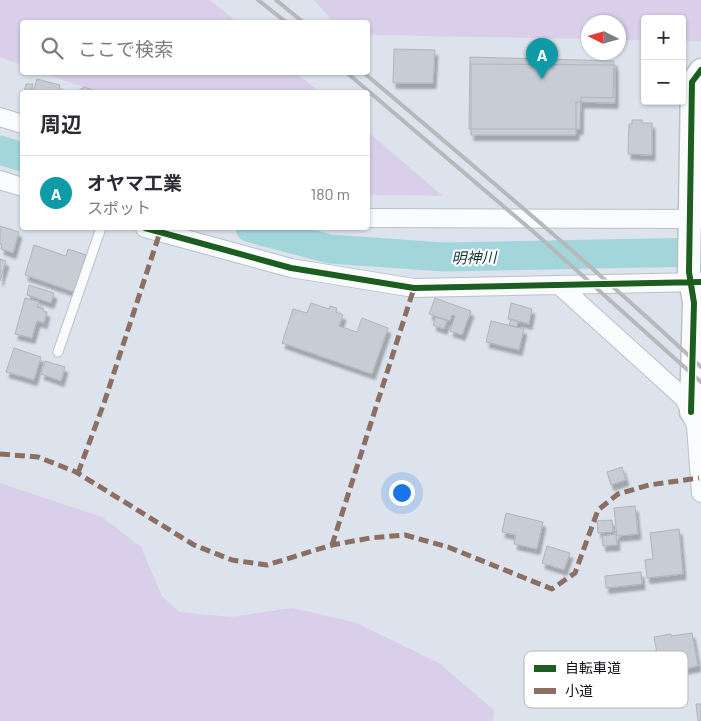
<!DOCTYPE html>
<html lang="ja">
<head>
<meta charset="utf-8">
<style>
	body { margin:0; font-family:Barlow,"Noto Sans JP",sans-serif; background:#f7f7f7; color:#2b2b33 }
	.controls { position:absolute; right:15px; top:15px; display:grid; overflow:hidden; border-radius:5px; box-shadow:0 1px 4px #0004 }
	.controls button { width:45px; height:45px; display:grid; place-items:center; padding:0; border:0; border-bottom:1px solid #e1e1e2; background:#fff; color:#2b2b33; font:25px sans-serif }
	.compass { position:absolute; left:581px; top:15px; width:45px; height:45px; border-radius:50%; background:#fff; box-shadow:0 1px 4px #0004; rotate:275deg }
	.you { position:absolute; left:401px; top:492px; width:18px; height:18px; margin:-12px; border:4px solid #fff; border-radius:50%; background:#1a73e8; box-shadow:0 0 0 8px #1a73e833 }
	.badge { display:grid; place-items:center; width:32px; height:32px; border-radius:50%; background:#545960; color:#fff; font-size:16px; font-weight:700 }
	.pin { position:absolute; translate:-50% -41px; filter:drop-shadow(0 1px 2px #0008) }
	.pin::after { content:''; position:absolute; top:26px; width:18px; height:15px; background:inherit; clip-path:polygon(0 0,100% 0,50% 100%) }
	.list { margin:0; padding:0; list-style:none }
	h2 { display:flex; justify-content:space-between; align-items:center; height:65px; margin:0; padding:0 20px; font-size:21px }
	h2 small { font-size:16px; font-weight:400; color:#7c7c81 }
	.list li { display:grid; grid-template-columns:32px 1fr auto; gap:15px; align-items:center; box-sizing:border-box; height:75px; padding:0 20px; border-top:1px solid #e1e1e2 }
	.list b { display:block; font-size:19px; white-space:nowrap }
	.list p { margin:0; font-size:16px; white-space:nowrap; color:#7c7c81 }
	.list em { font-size:16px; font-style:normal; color:#7c7c81 }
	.icon { flex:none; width:28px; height:28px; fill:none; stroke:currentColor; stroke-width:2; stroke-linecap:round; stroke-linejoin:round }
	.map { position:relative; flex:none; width:701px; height:721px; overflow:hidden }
	.search { position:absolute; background:#fff; box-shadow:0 1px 4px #0004; left:20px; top:20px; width:350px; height:55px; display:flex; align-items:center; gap:12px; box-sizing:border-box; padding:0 18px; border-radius:5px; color:#7c7c81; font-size:19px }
	.panel { position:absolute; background:#fff; box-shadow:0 1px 4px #0004; left:20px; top:90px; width:350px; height:140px; border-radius:5px }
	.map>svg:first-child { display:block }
</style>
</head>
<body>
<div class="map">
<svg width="701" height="721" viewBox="0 0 701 721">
	<defs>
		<filter id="shadow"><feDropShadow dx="3" dy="5.5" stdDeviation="1" flood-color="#0004"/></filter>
	</defs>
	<rect width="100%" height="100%" fill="#dce3ec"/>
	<path fill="#d9cfeb" d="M0 0H210L237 22H22V65L0 57Z
		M314 0H701V41H682V19H645V40H619L618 22H588V39L368 35V22H333Z
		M43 73H296L320 92H98Z
		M368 132 443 196 368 195Z
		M0 483 102 517 141 547 162 596 179 612 231 617 292 608 354 622 439 663 494 710 493 721H0Z"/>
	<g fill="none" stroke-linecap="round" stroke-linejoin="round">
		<path stroke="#a3d6db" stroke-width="29" d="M0 150 22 157
			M250 228 330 249 444 257 701 252"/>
	</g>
	<path fill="#c8ccd4" stroke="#b1b4bc" filter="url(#shadow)" d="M394 49 435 50 433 83H393Z
		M470 57 614 61 613 98 581 97 580 129H469Z
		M471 64 615 65V103L576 102V135H471Z
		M37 79 60 85 58 92H33Z
		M26 84H33L31 92H24Z
		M84 87 98 92H76Z
		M632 120H642V123H652V155L628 154 629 124H632Z
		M0 226 19 232 13 253 1 249 2 245 0 244Z
		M34 245 66 256 68 249 86 255 74 292 25 275Z
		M0 259 6 261 0 281Z
		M29 285 54 293 51 303 27 295Z
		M25 298 39 302 37 307 44 309 43 311 47 312 44 323 37 321 32 338 15 334Z
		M435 298 471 311 462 335 450 331 455 316 452 315 450 321 429 314Z
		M311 303 329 309 330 306 337 308 336 312 343 315 339 326 357 332 362 318 388 328 372 374 282 343 293 309 307 313Z
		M511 303 532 309 529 324 508 319Z
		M436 317 447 321 444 329 433 325Z
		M511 319 518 321 517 327 509 325Z
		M491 321 524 329 519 350 486 342Z
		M14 348 41 357 34 380 6 372Z
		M45 361 65 367 61 381 41 374Z
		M622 467 626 480 611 485 607 472Z
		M635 506 638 534 617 536 614 508Z
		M506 513 543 522 537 549 514 544 516 535 502 532Z
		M612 520 613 532 598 533 597 521Z
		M679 529 683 574 647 578 645 560 653 559 650 533Z
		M616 534 617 545 603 546 602 536Z
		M547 546 570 553 564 570 542 563Z
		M641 572 642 584 606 588 605 576Z
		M692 633 698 666 674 671 673 667 660 670 654 637 671 634V636Z
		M696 704H701V721H698Z"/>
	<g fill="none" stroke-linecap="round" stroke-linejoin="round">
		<g stroke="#bac0c7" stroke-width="11">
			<path id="service" d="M58 352 101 228"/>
		</g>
		<g stroke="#bac0c7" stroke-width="20">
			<path id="minor" d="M0 117 22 124
				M0 180 22 187
				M368 218 701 219
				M145 228 291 268 414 288 701 282
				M559 285 685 399 696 426 701 493"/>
		</g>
		<g stroke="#bac0c7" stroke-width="25">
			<path id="tertiary" d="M691 412 694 303 689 272 692 82 701 70"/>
		</g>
		<use href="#service" stroke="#fafbfc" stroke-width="9"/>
		<use href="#minor" stroke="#fafbfc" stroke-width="18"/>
		<use href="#tertiary" stroke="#fafbfc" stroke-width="22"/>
		<path stroke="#b6b8ba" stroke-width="4" d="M258 0 286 22
			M276 0 303 22
			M346 72 536 234 701 382
			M363 72C477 169 592 265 701 367"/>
		<path stroke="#8d6e63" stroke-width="5" stroke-dasharray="10 5" stroke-linecap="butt" d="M0 454 38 457 76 472 194 545 232 560 267 565 332 545 370 538 405 535 448 547 552 589 575 573 598 510 618 494 649 485 699 478
			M78 473 104 403 160 232
			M332 545 414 288"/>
		<g stroke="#fff" stroke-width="9">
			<path id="cycleway" d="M145 228 291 268 414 288 701 282
				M691 412 694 303 689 272 692 82 701 70"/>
		</g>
		<use href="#cycleway" stroke="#1b5e20" stroke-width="6"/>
	</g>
	<g text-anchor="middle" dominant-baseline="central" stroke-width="4" stroke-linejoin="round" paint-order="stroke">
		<g font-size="15" font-style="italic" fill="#143739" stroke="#fff">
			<text transform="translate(474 257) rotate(-1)">明神川</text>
		</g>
	</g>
	<rect x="524" y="651" width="164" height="57" rx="8" fill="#fff" stroke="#b6b7b9" stroke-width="1"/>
	<rect x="534" y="665" width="22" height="7" fill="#1b5e20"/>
	<rect x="534" y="688" width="22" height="6" fill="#8d6e63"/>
	<g font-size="14" fill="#0b0f15">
		<text x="565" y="673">自転車道</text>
		<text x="565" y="696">小道</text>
	</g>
</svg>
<div class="controls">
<button>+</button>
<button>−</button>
</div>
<svg class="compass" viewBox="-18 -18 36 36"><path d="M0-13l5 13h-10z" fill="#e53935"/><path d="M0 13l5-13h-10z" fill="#7c7c81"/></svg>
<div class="you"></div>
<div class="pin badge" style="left:542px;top:79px;background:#0f9aa8">A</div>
<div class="search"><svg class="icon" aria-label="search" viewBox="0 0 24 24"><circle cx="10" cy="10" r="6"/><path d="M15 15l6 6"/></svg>ここで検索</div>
<section class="panel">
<h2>周辺<small></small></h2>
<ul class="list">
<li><span class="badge" style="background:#0f9aa8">A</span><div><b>オヤマ工業</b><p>スポット</p></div><em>180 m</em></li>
</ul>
</section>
</div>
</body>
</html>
